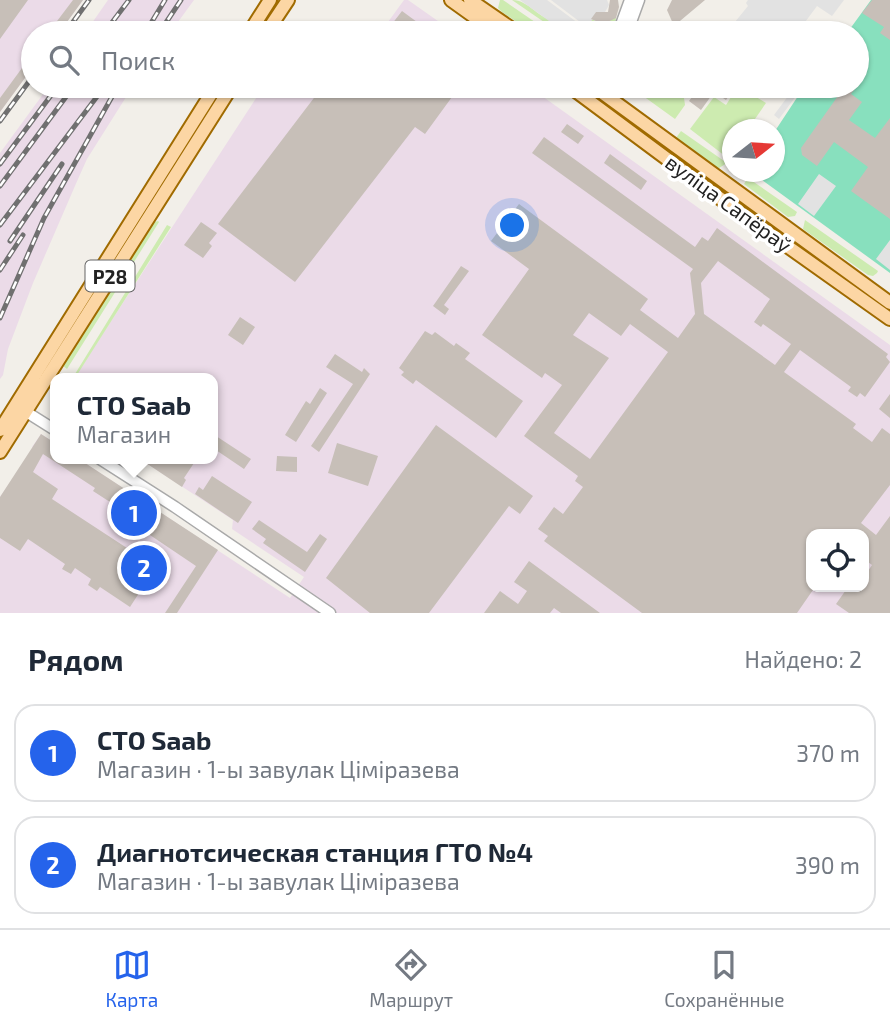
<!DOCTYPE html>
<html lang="ru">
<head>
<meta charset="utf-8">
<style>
	body { margin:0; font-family:"Exo 2",sans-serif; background:#f6f6f7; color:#1f2937 }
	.controls { position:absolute; right:21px; bottom:21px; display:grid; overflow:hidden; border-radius:14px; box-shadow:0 2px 5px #0004 }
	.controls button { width:63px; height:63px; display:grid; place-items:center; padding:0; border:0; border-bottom:2px solid #e0e1e3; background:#fff; color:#1f2937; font:35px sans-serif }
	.compass { position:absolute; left:722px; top:119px; width:63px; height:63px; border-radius:50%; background:#fff; box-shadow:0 2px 5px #0004; rotate:73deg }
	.you { position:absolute; left:513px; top:226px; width:24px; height:24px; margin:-18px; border:5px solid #fff; border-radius:50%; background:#1a73e8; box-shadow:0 0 0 10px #1a73e833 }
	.badge { display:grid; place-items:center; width:46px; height:46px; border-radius:50%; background:#2563eb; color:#fff; font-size:23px; font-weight:700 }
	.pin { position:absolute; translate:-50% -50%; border:4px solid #fff; box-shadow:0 2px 7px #0006 }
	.popup { position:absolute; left:50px; top:373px; width:168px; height:91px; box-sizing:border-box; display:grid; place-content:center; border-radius:14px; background:#fff; filter:drop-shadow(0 2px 5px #0005); font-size:23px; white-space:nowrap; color:#747a83 }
	.popup b { font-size:26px; color:#1f2937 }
	.popup::after { content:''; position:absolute; left:50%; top:100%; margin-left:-14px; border:14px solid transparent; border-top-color:#fff }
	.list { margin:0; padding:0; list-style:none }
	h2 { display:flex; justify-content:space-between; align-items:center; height:91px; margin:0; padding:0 28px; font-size:30px }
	h2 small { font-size:23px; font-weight:400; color:#747a83 }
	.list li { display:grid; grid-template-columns:46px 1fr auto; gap:21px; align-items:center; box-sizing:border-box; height:98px; margin:0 14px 14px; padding:0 14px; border:2px solid #e0e1e3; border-radius:21px }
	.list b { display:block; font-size:26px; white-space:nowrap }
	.list p { margin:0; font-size:23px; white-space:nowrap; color:#747a83 }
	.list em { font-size:23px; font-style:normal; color:#747a83 }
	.icon { flex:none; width:38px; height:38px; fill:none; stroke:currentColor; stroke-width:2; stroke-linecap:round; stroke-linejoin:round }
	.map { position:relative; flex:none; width:890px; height:613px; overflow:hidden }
	.search { position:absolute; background:#fff; box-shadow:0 2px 5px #0004; left:21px; right:21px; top:21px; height:77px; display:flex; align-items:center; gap:18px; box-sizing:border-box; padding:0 24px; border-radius:38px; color:#747a83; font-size:26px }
	.sheet { height:315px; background:#fff }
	nav { display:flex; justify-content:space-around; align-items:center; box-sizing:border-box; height:98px; border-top:2px solid #e0e1e3; background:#fff; font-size:19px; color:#747a83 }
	nav a { display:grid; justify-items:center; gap:4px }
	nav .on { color:#2563eb }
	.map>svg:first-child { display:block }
</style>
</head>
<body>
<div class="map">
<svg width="890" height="613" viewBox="0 0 890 613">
	<rect width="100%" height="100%" fill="#f2efe9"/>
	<path fill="#ebdbe8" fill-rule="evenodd" d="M0 0H83L59 33H33V67L0 112Z
		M108 0H194L170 33H85Z
		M404 0H408L455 33H380Z
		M49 86H133L87 159 78 179 33 283 8 349 3 375 0 379V153Z
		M264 86H528L890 345V613H0V497L34 448 32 447 41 434 55 443V459H79L290 598 304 577 232 529 233 520 140 459H213V378H74ZM811 534H864V587H811Z"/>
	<path fill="#cdebb0" d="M500 0H503L551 33H533L502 12 498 8Z
		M512 0C530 0 539 21 557 20L572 33H560Z
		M616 17 615 27 611 33H584L591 19 603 24Z
		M640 86H666L684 98 685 105 675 119 632 88Z
		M738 86 766 103 748 129 732 130V151L725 156 690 129 714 97 726 105Z
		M681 131 727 163 719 168 715 167 676 138Z
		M748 178 797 212 795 216 788 217 744 184Z
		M805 220 878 271 877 273 873 276 868 275 803 229Z
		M158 221 159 222 149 238 67 369 62 365 152 223Z
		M167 225 171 227 77 375 75 374Z"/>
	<path fill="#88e0be" d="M871 0H890V273L751 172H774L775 131 802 90 811 95 817 86H857V33H847Z"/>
	<path fill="#e2e2e2" d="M520 0H547L578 23 573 32 557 21H549Z
		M551 0H607L609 5 605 12H596L588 28Z
		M748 0H844L832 16 817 6 797 33H726L748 6 746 3Z
		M794 88 799 92 779 119 774 115Z
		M819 174 836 186 814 216 798 204Z
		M890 240V270L876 259Z"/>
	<path fill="#c7bfb8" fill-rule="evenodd" d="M0 0H28L0 39Z
		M73 0H83L59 33H48Z
		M610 0H618L619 7 616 18 603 24 591 19 596 12H608Z
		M672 0H705L674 26 667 10Z
		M872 0H890V40L880 33 884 27 862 13Z
		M402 11 432 33H385Z
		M33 53V67L0 112V98Z
		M323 86H460L425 134 415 127 295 282 218 224Z
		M700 86H736L726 100 714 92 701 110 689 101Z
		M845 86H857L851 94 862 102 849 120 875 138 890 118V219L851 191 868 167 834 142 817 166 802 155 801 148Z
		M567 124 584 136 578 144 561 132Z
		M544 137 695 247 702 237 708 241 717 228 888 354 886 357 890 362 865 397 860 393 857 397 848 391 851 387 800 350 784 372 856 424 853 428 872 442 882 428 890 434V485L861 523 876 535 890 516V613H849L836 604 848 587 853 591 857 587H864V577L872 565 864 559V534H811V587H815L797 613H642L544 541 548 536 538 529 554 507 563 514 583 487 575 481 578 476 524 436 562 385 545 373 542 378 482 335 529 269 491 241 519 204 648 299 640 310 678 338 695 314 690 273 693 269 532 153ZM718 261 770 299 754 322 761 327 763 324 791 344 775 365 704 314 701 283ZM589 313 621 336 630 324 668 352 590 459 554 433 609 358 573 335Z
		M610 154 647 181 641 190 604 163Z
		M201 222 217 233 209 243 212 246 203 258 184 245Z
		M461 266 469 271 444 305 449 309 445 315 433 306Z
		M240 317 255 327 243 345 228 335Z
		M425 331 432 335 435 332 454 346 456 343 470 353 465 359 523 401 496 438 416 380 413 384 401 375 404 372 399 368Z
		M335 354 362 372 364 368 370 374 319 452 311 446 353 384 326 367Z
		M320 388 327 393 296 442 285 435 306 401 310 404Z
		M890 394V418L879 409Z
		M436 425 533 496 520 514 509 506 429 613H370L326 578Z
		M41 434 55 443V459H79L218 550 177 613H165L196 566 144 531 147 526 93 491 95 488 43 454 33 472 58 489 52 499 156 567 130 607 100 587 97 591 88 585 91 579 75 568 71 574 62 569 65 564 28 539 20 551 0 538V497Z
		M213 434 251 459 244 469 213 448Z
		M337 443 378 456 368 486 328 473Z
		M277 456 297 457V472L276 471Z
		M140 459H172L179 464 183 459H188L194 463 184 478 186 480 182 487Z
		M212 476 252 502 238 523 195 494 199 487 203 490Z
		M259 520 307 552 320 534 327 539 305 572 263 543 266 539 252 529Z
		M529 561 600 613H561L554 608 550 613H484L500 591 518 604 527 591 514 582Z"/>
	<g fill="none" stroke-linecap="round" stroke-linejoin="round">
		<g stroke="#a9a9a9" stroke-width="13">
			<path id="minor" d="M618 33 630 0
				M627 33 639 0
				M20 408 55 430
				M100 459 175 507 330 613"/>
		</g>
		<g stroke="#a06b00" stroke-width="16">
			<path id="major" d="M451 0 497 33
				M470 0 518 33
				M249 33 270 0
				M266 33 288 0
				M569 86 725 202 890 319
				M593 86 890 303
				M0 430 216 86
				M0 452 232 86"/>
		</g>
		<use href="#minor" stroke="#fff" stroke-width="10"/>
		<use href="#major" stroke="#fcd6a4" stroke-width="12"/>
		<g stroke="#707070" stroke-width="5">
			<path id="rail" d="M65 33 89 0
				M104 33 129 0
				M145 33 165 0
				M159 33 181 0
				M0 121 33 76
				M0 164 58 86
				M0 186 74 86
				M0 225 105 86
				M10 241 62 164
				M0 270 23 235
				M0 318 44 218 118 86"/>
		</g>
		<use href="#rail" stroke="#fff" stroke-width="2.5" stroke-dasharray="8" stroke-linecap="butt"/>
	</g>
	<g text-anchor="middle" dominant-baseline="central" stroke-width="7" stroke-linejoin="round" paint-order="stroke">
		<rect fill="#fff" stroke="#646464" stroke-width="2" x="85.5" y="260.5" width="49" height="31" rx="5"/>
		<g font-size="19" font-weight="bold" fill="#222">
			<text x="110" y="276">Р28</text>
		</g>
		<g font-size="21" fill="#222" stroke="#fff">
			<text transform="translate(729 203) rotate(36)">вуліца Сапёраў</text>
		</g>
	</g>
</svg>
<div class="controls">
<button><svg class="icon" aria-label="locate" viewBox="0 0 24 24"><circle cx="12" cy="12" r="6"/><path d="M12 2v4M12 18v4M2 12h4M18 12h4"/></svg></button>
</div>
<svg class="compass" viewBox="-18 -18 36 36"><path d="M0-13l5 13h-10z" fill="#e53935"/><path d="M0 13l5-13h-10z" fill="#747a83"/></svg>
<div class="you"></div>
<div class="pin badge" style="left:134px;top:513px">1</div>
<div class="popup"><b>СТО Saab</b>Магазин</div>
<div class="pin badge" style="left:144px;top:568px">2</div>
<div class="search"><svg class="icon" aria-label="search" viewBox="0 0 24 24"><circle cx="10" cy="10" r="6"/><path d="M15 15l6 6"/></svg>Поиск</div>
</div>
<section class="sheet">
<h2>Рядом<small>Найдено: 2</small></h2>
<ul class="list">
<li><span class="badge">1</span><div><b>СТО Saab</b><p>Магазин · 1-ы завулак Ціміразева</p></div><em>370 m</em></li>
<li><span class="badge">2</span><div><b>Диагнотсическая станция ГТО №4</b><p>Магазин · 1-ы завулак Ціміразева</p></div><em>390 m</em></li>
</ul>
</section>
<nav>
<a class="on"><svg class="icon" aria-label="map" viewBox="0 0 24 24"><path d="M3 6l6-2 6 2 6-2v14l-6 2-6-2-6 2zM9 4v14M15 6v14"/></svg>Карта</a>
<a><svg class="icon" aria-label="directions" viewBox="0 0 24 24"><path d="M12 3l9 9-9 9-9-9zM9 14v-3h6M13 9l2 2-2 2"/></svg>Маршрут</a>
<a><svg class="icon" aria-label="saved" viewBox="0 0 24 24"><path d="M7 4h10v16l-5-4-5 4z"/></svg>Сохранённые</a>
</nav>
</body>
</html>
